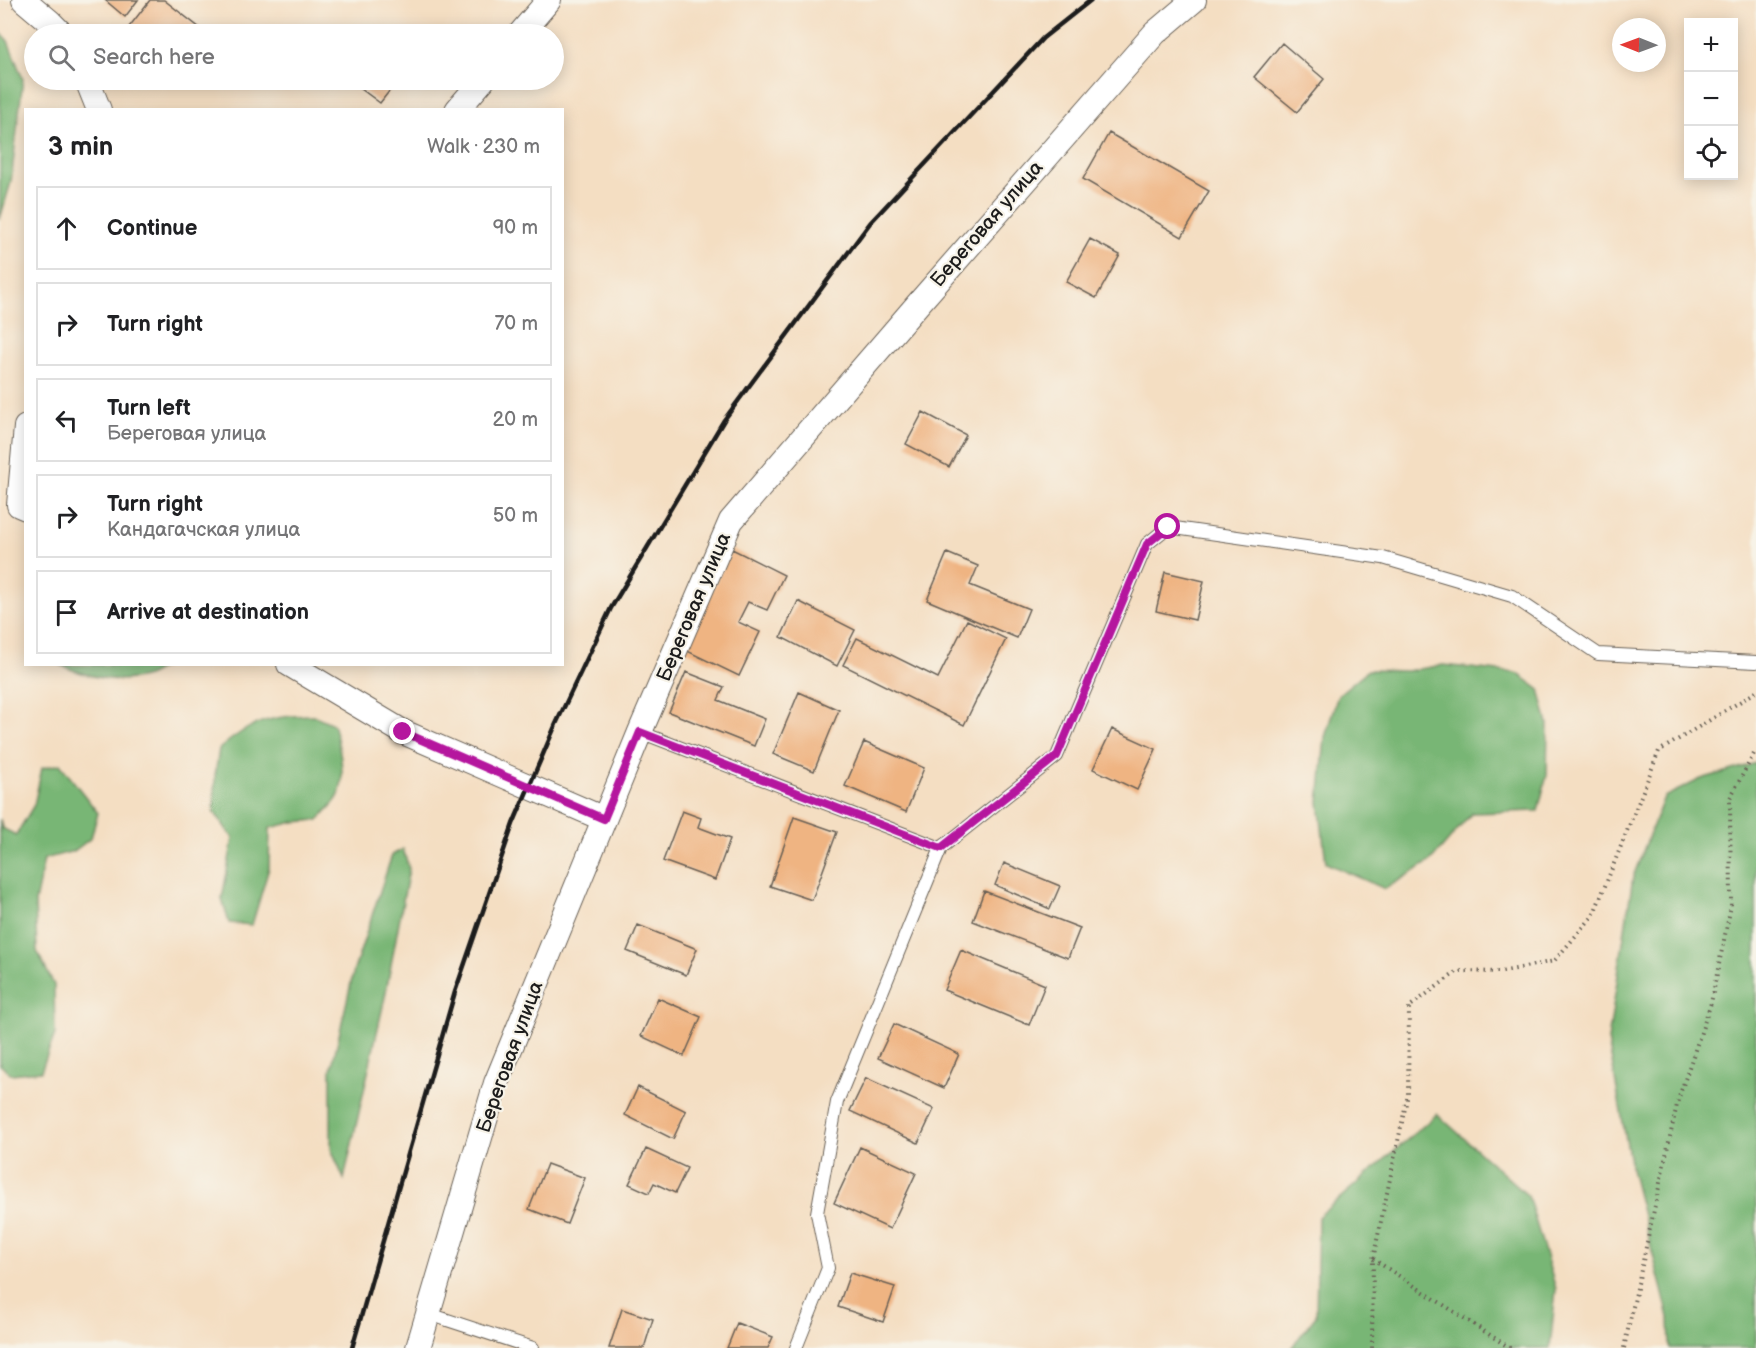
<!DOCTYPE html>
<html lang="en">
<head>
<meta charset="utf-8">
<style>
	body { margin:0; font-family:"Balsamiq Sans",sans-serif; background:#f2f2f2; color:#202124 }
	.controls { position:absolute; right:18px; top:18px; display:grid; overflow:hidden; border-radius:0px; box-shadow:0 3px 15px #0003 }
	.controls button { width:54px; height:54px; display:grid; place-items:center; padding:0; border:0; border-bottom:2px solid #e0e0e0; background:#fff; color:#202124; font:30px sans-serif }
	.compass { position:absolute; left:1612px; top:18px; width:54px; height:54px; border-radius:50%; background:#fff; box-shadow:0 3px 15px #0003; rotate:271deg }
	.stop { position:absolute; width:18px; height:18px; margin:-14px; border:4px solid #b5179e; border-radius:50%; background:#fff }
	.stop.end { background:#b5179e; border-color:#fff; box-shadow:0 2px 6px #0008 }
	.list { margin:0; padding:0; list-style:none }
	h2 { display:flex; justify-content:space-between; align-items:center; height:78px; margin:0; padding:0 24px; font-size:26px }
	h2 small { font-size:20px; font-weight:400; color:#757577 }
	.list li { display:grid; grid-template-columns:39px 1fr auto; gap:18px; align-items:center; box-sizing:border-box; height:84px; margin:0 12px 12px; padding:0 12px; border:2px solid #e0e0e0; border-radius:0px }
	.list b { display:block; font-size:22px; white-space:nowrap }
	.list p { margin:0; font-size:20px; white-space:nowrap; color:#757577 }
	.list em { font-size:20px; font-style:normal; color:#757577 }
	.icon { flex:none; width:33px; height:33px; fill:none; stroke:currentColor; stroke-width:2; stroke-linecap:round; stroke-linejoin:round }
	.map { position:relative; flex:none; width:1756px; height:1348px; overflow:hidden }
	.search { position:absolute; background:#fff; box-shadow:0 3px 15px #0003; left:24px; top:24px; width:540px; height:66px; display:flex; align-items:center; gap:15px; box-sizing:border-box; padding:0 21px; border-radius:33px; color:#757577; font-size:22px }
	.panel { position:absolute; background:#fff; box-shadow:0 3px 15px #0003; left:24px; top:108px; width:540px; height:558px; border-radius:0px }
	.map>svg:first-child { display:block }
</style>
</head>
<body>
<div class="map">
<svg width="1756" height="1348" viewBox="0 0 1756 1348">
	<rect width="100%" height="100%" fill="#f7f3e8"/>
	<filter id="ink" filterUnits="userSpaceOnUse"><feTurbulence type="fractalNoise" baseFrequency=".0167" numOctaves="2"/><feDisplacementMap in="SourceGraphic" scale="12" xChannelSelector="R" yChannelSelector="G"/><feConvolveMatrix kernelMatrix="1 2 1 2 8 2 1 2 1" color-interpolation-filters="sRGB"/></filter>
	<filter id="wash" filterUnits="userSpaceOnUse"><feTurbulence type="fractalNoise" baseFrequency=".008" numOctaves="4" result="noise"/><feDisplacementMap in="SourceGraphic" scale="24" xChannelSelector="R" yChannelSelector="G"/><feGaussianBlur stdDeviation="1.35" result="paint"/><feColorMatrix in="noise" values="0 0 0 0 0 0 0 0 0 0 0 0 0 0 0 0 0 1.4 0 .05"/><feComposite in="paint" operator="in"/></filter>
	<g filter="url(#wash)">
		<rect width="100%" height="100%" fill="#f4dec2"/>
		<path fill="#78b675" stroke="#4a6948" stroke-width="1.5" d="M0 32 8 41 23 79 11 182 0 219Z
			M60 665H167C161 668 154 674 147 676 118 685 86 676 60 665Z
			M1443 665 1517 673 1539 689 1548 724 1547 775 1538 811 1472 813 1431 861 1385 889 1326 863 1319 802 1325 737 1338 695 1368 670 1407 671Z
			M313 715 333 724C340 746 346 772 339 795 336 803 324 813 318 820L294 822 270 828 269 868 252 925 229 923 222 899 233 838 214 812 215 775 219 749C251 721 270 716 313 715Z
			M1756 763V1348H1670L1669 1317 1632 1173 1608 1040 1633 877 1664 797 1701 779Z
			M60 764 98 813 91 838 74 851 44 859 35 902 37 951 54 985 55 1034 41 1071 11 1074 0 1065V819L2 828 16 835 34 805 42 768Z
			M403 849 409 869 385 997 344 1179 331 1149V1070L354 970 392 855Z
			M1437 1114 1528 1196 1556 1289 1550 1348H1291L1316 1316 1318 1217Z"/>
		<g id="blocks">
			<path fill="#efb482" d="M105 0H138L125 17Z
				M150 0H164L205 32 202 34H139L129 27Z
				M1282 43 1324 79 1297 112 1254 77Z
				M349 80H398L380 103Z
				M1109 133 1209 191 1182 237 1083 179Z
				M1090 239 1120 255 1096 298 1066 282Z
				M923 412 966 435 949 467 906 444Z
				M732 549 784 575 767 610 748 602 738 622 760 632 739 676 683 649Z
				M947 553 978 566 970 585 1029 609 1017 638 927 600Z
				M1165 572 1204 581 1195 620 1156 611Z
				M798 601 855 630 837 666 781 637Z
				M967 620 1006 639 964 725 843 665 857 638 938 678Z
				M686 672 724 687 718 700 765 719 754 746 669 712Z
				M799 692 839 710 814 771 773 754Z
				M1112 729 1156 749 1137 790 1093 769Z
				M864 742 924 768 906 812 845 786Z
				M682 811 701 818 698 827 730 839 715 880 663 861Z
				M794 817 837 832 812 900 770 886Z
				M1004 863 1060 886 1050 909 995 885Z
				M984 891 1080 928 1068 958 973 921Z
				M638 925 697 949 686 975 627 951Z
				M961 950 1045 985 1029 1025 944 990Z
				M658 998 701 1017 684 1056 641 1036Z
				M894 1024 959 1054 944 1088 878 1058Z
				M866 1078 934 1109 918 1143 850 1111Z
				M638 1087 686 1111 673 1139 625 1115Z
				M860 1147 916 1173 890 1229 834 1203Z
				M646 1149 687 1168 675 1193 654 1183 649 1193 629 1184Z
				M547 1164 585 1178 567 1224 529 1209Z
				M850 1273 895 1287 883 1322 838 1307Z
				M622 1309 653 1319 644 1348H609Z
				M737 1323 773 1337 768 1348H727Z"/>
		</g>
	</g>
	<g filter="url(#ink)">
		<use href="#blocks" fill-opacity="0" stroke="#686056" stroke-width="1.5"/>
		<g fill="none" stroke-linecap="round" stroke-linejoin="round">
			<g stroke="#686056" stroke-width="14">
				<path id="service" d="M640 732 941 848
					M429 1314 533 1348
					M796 1348 828 1268 817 1213 837 1102 941 848 1057 756 1147 544 1168 527 1383 558 1512 596 1598 654 1756 662"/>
			</g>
			<g stroke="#686056" stroke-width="26">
				<path id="minor" d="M24 0 50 22 62 34
					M520 34 549 0
					M87 80 99 110
					M457 110 483 80
					M26 427 19 505 26 508
					M289 664 403 732 604 819
					M418 1348 496 1083 640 732 731 521 918 304 1155 33 1194 0"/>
			</g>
			<path stroke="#686056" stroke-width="4" stroke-dasharray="1.5 4.5" stroke-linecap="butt" d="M1373 1259 1510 1348
				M1372 1348 1373 1259 1408 1094 1409 1007 1458 971 1501 972 1554 961 1593 916 1659 751 1756 692
				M1624 1348 1678 1100 1711 1003 1731 906 1730 798 1756 750"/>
			<use href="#service" stroke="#fff" stroke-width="12"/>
			<use href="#minor" stroke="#fff" stroke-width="24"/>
			<path stroke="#1c1c1c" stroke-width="4.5" d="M352 1348 455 992 513 824 556 724 611 608 724 420 870 223 1043 38 1091 0"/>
		</g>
	</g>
	<g fill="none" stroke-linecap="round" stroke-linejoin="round" filter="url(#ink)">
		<path stroke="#b5179e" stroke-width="8" d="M403 732 604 819 640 732 941 848 1057 756 1147 544 1168 527"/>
	</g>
	<g text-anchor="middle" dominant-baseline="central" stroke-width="4.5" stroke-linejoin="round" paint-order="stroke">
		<g font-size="20" fill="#1c1c1c" stroke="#f7f3e8">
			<text transform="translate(987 224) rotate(-49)">Береговая улица</text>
			<text transform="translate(694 607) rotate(-67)">Береговая улица</text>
			<text transform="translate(510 1057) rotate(-70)">Береговая улица</text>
		</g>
	</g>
</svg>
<div class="controls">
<button>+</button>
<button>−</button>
<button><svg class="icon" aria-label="locate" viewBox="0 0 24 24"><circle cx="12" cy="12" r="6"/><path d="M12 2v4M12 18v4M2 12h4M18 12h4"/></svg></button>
</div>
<svg class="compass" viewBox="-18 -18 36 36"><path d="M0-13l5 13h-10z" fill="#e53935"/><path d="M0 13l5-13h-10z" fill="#757577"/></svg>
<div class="stop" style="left:1168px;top:527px"></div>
<div class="stop end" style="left:403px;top:732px"></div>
<div class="search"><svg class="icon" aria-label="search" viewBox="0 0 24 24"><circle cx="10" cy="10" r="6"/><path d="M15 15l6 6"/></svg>Search here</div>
<section class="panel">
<h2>3 min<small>Walk · 230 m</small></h2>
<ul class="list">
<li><svg class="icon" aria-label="ahead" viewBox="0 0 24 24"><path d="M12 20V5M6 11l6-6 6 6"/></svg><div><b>Continue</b></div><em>90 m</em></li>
<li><svg class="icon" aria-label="right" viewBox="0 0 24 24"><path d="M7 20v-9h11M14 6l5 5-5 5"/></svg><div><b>Turn right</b></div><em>70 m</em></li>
<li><svg class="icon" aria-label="left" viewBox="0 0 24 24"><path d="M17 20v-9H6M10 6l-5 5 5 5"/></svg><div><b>Turn left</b><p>Береговая улица</p></div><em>20 m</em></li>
<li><svg class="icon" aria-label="right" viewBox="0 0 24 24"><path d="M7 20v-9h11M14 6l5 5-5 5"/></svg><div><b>Turn right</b><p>Кандагачская улица</p></div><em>50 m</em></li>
<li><svg class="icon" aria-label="arrive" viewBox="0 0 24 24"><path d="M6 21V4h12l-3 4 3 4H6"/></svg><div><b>Arrive at destination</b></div></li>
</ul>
</section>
</div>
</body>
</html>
